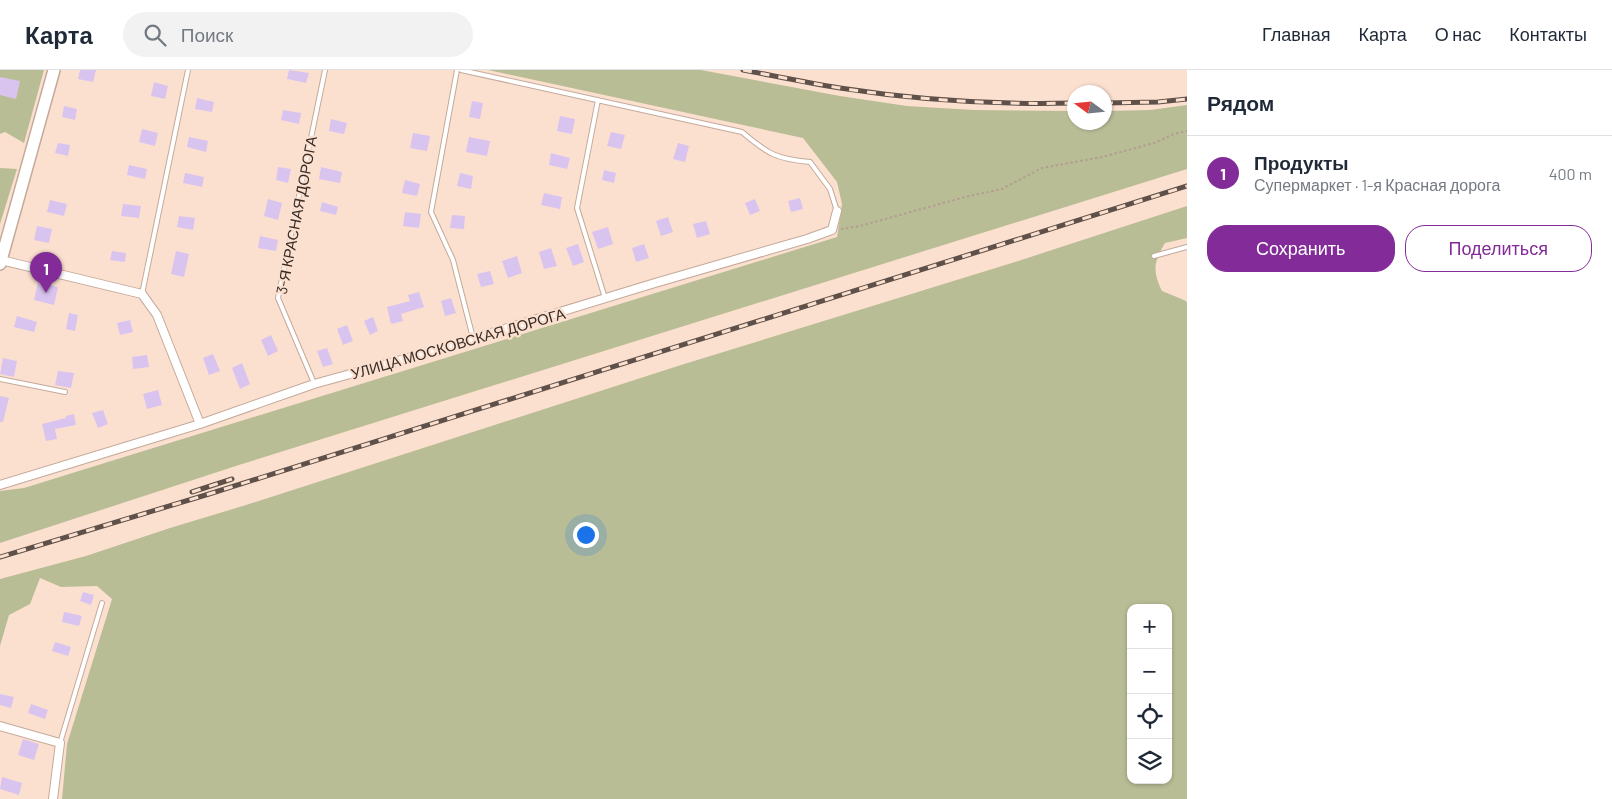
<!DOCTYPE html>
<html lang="ru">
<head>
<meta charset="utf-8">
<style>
	body { margin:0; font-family:Barlow,sans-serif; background:#f2f2f3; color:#1f2937 }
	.controls { position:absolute; right:15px; bottom:15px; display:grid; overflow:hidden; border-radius:10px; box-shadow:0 1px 4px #0004 }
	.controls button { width:45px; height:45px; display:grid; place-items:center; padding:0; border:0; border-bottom:1px solid #e0e1e3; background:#fff; color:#1f2937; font:25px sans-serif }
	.compass { position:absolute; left:1067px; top:15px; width:45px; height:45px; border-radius:50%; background:#fff; box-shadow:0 1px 4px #0004; rotate:285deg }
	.you { position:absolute; left:585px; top:464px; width:18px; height:18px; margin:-12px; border:4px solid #fff; border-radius:50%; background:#1a73e8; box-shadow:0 0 0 8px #1a73e833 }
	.badge { display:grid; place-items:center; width:32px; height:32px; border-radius:50%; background:#832b98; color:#fff; font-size:16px; font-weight:700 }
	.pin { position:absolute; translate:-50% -41px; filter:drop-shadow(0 1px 2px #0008) }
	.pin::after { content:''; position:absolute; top:26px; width:18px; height:15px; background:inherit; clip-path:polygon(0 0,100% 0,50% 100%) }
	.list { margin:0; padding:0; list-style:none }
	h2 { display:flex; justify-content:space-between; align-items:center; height:65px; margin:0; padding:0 20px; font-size:21px }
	h2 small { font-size:16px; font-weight:400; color:#747a83 }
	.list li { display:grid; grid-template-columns:32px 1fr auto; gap:15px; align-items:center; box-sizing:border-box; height:75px; padding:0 20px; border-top:1px solid #e0e1e3 }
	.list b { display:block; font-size:19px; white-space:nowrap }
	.list p { margin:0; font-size:16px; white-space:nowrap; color:#747a83 }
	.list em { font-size:16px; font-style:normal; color:#747a83 }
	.actions { display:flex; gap:10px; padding:15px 20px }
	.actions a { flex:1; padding:11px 0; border:1px solid #832b98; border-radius:20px; text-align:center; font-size:18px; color:#832b98 }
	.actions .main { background:#832b98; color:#fff }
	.icon { flex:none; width:28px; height:28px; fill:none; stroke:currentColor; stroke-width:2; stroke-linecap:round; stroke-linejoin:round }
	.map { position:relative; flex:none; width:1187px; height:729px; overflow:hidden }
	header { display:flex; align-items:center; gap:30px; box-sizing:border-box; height:70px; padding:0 25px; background:#fff; border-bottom:1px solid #e0e1e3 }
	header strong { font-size:24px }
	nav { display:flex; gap:28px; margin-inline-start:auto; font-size:18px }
	.search { width:350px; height:45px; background:#f2f2f3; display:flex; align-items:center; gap:12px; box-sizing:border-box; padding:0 18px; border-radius:28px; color:#747a83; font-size:19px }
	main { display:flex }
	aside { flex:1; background:#fff }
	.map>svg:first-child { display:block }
</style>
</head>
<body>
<header>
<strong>Карта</strong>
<div class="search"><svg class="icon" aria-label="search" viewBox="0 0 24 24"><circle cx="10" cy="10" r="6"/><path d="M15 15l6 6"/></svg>Поиск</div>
<nav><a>Главная</a><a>Карта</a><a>О нас</a><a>Контакты</a></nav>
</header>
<main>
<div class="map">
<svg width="1187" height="729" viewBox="0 0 1187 729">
	<rect width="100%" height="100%" fill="#fce0cf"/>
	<path fill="#b9bd95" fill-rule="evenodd" d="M0 0H44L24 73 5 62 0 64Z
		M488 0H701L840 26 907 36 974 40 1074 41V52H1104L1105 41 1150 40 1187 35V99L242 394 0 473V421L24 418 82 400 837 167 842 134 837 112 803 68Z
		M0 98 17 99 0 154Z
		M1187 136V168L1165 173C1154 192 1152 200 1162 221L1184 230 1187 232V729H62L67 674 112 529 97 516 61 517 40 508 30 534 9 545 0 576V509L86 486 170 458 246 435 681 295 1015 192ZM1131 538H1168V710H1131Z"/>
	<path fill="#d9c4ef" d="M80 0H96L93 12 78 9Z
		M289 0 309 3 306 13 287 9Z
		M0 7 20 11 16 29 0 25Z
		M154 12 168 16 165 29 151 26Z
		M197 28 214 32 212 42 195 39Z
		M472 31 483 33 480 49 469 47Z
		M64 36 77 39 75 50 62 47Z
		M283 40 301 43 299 54 281 50Z
		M560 46 575 49 572 64 557 61Z
		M331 49 347 53 344 64 329 61Z
		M142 59 158 63 155 76 139 72Z
		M611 62 625 65 621 79 607 76Z
		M413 63 430 66 427 81 410 78Z
		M189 67 208 71 206 82 187 77Z
		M469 67 490 71 487 86 466 82Z
		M58 73 70 75 68 86 55 83Z
		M678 73 689 76 685 92 673 89Z
		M551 83 570 88 567 99 549 95Z
		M129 95 147 99 145 109 127 105Z
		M278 97 291 99 288 113 276 110Z
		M321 97 342 102 340 113 319 109Z
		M604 100 616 103 614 113 602 110Z
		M185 103 204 107 202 117 183 113Z
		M460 103 473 106 471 119 457 116Z
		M405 110 420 114 417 126 402 123Z
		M544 123 562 127 560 139 541 135Z
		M800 128 803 139 791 142 788 131Z
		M268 129 282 133 278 150 264 146Z
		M755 129 760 141 750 145 745 133Z
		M50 130 67 134 64 146 47 142Z
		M322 132 338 137 336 145 320 141Z
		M123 134 141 136 139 148 121 146Z
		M405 142 421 144 419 158 403 156Z
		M452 145 465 146 464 159 450 158Z
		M179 146 195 148 193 160 177 157Z
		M668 147 673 162 661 166 656 151Z
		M706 151 710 164 697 168 693 154Z
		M37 156 52 159 49 173 34 170Z
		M608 157 613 174 598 179 592 162Z
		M260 166 278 170 276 181 258 178Z
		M578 174 584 192 573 196 566 178Z
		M644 174 649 188 636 192 632 178Z
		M551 178 557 196 544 199 539 182Z
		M112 181 126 183 125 192 110 190Z
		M176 181 189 184 184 207 171 204Z
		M517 186 522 203 508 208 502 191Z
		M490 201 494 214 481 217 477 204Z
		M38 212 58 217 54 235 34 230Z
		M419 222 424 237 401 244 403 251 391 254 387 237 410 231 408 225Z
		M451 228 456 243 445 246 441 231Z
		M69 243 78 245 75 261 66 259Z
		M17 246 37 252 34 262 14 257Z
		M373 247 378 261 370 265 364 251Z
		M130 250 133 262 120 265 117 253Z
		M347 255 353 271 343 275 337 259Z
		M271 265 278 281 268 286 261 270Z
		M327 278 333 294 323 297 317 281Z
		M213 284 220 301 209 305 203 288Z
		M147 285 149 297 133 299 132 287Z
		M3 288 17 291 14 307 0 304Z
		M242 293 250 314 240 319 232 298Z
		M58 301 74 303 71 318 55 315Z
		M158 320 162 335 147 339 143 324Z
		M0 326 9 328 3 352H0Z
		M103 340 108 354 98 358 92 343Z
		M74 344 76 355 55 359 57 369 46 371 42 354 66 348V346Z
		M83 522 94 525 91 535 80 531Z
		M64 542 82 546 79 556 62 552Z
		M55 572 71 577 68 586 52 581Z
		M0 624 14 627 11 638 0 635Z
		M31 634 48 640 45 649 28 643Z
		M23 669 39 674 34 690 18 685Z
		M2 707 22 713 19 725 0 719Z"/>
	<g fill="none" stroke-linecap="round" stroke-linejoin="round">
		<g stroke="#c4a99a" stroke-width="6">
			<path id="service" d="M457 0 431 142 453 190 473 268
				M461 0 742 62C768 84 776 89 810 92L830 119 837 141
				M598 30 577 138 605 228
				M1154 186 1187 177
				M142 224 188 0
				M0 309 65 322
				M314 313 278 228 325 0
				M60 673 102 533"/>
		</g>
		<g stroke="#c4a99a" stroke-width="10">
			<path id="minor" d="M1 190 142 224 157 245 200 354
				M0 415 200 354 314 314 419 285 655 213 807 169 832 160 837 141
				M0 656 60 673 53 729"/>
		</g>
		<g stroke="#c4a99a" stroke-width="14">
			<path id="secondary" d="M0 194 54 0"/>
		</g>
		<path stroke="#b29d90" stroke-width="2" stroke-dasharray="2.5 2.5" stroke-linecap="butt" d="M841 159 860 156 965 127 1002 119 1042 98 1102 87 1154 73 1174 64 1187 61"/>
		<use href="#service" stroke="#fff" stroke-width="4"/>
		<use href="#minor" stroke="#fff" stroke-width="8"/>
		<use href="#secondary" stroke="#fff" stroke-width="11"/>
		<g stroke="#5f5149" stroke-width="5">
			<path id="rail" d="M743 0C775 6 808 13 840 18 917 30 996 35 1074 33
				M1104 33 1158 32 1187 29
				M192 422 232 409
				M0 487 209 424 1187 116"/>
		</g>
		<use href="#rail" stroke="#fce0cf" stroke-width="3" stroke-dasharray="9" stroke-linecap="butt"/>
	</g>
	<g text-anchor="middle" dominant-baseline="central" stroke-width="4.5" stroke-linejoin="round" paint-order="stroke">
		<g font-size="15" fill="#382d27" stroke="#fce0cf">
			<text transform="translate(296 145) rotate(-79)">3-Я КРАСНАЯ ДОРОГА</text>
			<text transform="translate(458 273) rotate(-16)">УЛИЦА МОСКОВСКАЯ ДОРОГА</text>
		</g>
	</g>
</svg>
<div class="controls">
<button>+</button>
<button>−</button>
<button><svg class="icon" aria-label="locate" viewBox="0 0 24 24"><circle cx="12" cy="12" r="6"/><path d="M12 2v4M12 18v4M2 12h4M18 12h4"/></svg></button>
<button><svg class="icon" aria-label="layers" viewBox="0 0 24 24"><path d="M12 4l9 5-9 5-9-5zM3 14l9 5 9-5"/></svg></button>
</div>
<svg class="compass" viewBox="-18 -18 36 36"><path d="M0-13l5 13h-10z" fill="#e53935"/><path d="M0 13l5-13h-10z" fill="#747a83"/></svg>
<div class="you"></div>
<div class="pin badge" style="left:46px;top:223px">1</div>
</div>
<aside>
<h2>Рядом<small></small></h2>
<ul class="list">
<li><span class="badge">1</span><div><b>Продукты</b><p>Супермаркет · 1-я Красная дорога</p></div><em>400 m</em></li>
</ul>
<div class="actions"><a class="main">Сохранить</a><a>Поделиться</a></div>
</aside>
</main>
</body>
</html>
